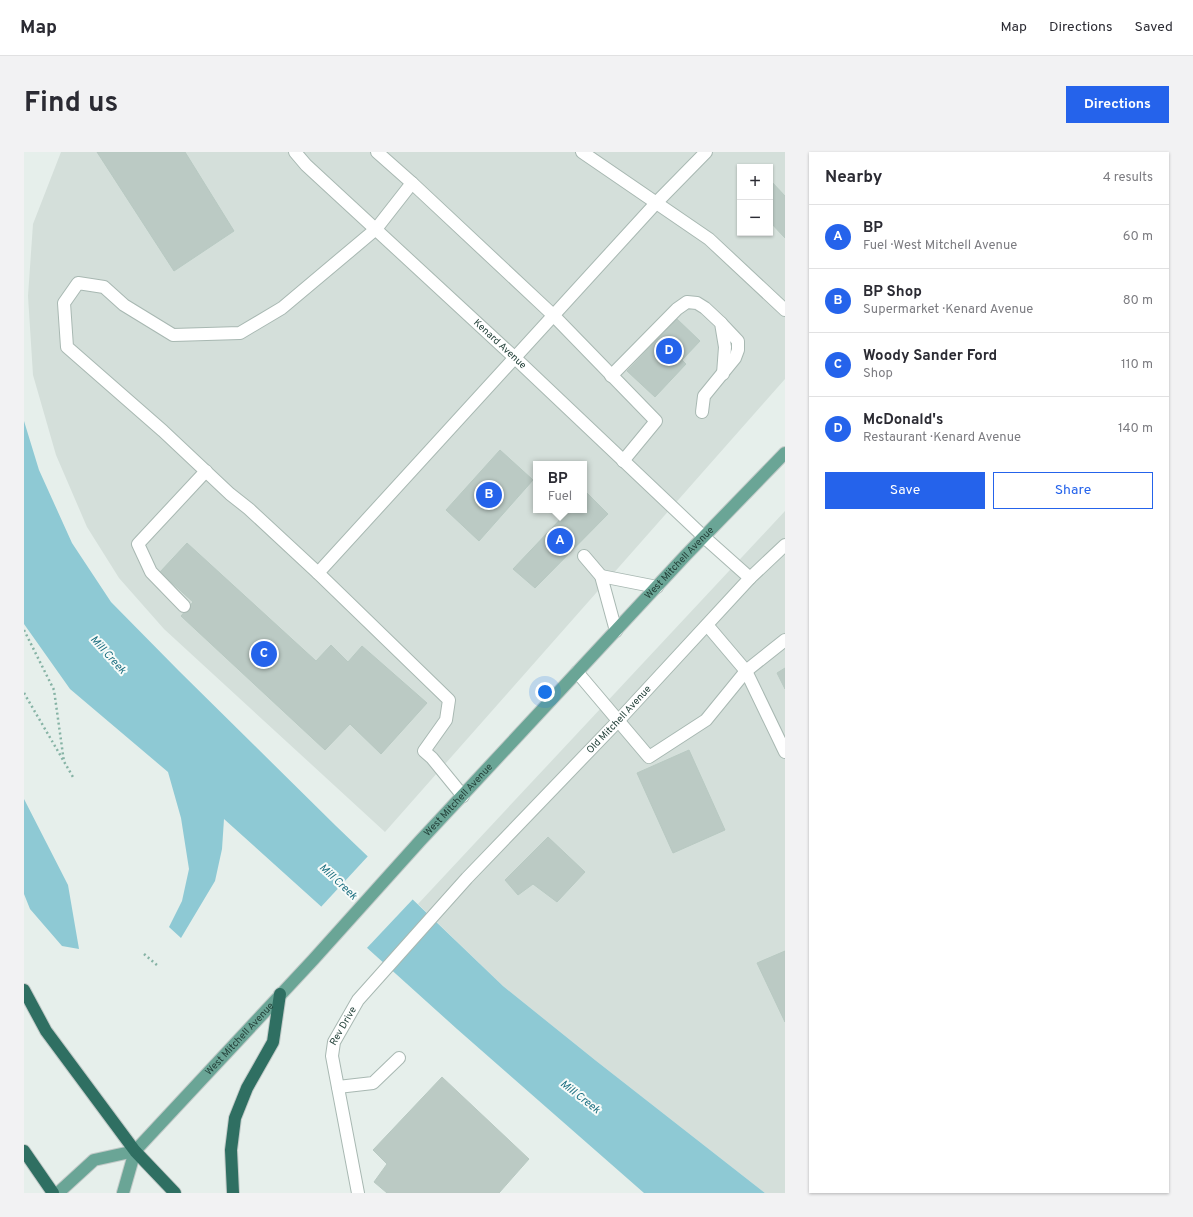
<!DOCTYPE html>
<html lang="en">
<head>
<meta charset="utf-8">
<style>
	body { margin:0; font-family:Overpass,sans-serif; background:#f2f2f3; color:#2b2b33 }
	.controls { position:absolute; right:12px; top:12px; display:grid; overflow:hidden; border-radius:0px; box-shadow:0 1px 3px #0004 }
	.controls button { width:36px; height:36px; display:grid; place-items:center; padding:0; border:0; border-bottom:1px solid #e1e1e2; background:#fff; color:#2b2b33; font:20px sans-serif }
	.you { position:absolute; left:521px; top:540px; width:14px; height:14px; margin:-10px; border:3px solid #fff; border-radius:50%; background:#1a73e8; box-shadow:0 0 0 6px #1a73e833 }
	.badge { display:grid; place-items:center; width:26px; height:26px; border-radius:50%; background:#2563eb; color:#fff; font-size:13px; font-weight:700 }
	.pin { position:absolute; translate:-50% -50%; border:2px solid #fff; box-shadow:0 1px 4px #0006 }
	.popup { position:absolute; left:509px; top:309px; width:54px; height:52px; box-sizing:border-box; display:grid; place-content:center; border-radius:0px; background:#fff; filter:drop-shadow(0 1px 3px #0005); font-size:13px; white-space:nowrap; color:#7c7c81 }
	.popup b { font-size:15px; color:#2b2b33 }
	.popup::after { content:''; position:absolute; left:50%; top:100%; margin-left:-8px; border:8px solid transparent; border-top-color:#fff }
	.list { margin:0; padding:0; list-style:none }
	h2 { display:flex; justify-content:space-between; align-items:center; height:52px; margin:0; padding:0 16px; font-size:17px }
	h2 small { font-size:13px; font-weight:400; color:#7c7c81 }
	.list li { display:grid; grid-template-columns:26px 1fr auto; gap:12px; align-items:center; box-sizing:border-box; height:64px; padding:0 16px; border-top:1px solid #e1e1e2 }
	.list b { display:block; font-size:15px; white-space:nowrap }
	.list p { margin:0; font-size:13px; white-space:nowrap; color:#7c7c81 }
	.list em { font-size:13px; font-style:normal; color:#7c7c81 }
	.actions { display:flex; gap:8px; padding:12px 16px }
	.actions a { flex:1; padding:9px 0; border:1px solid #2563eb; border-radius:0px; text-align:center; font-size:14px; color:#2563eb }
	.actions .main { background:#2563eb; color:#fff }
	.map { position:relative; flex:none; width:761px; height:1041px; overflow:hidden; border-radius:0px }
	header { display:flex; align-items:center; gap:24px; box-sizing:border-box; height:56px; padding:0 20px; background:#fff; border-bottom:1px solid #e1e1e2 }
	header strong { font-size:19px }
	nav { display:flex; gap:22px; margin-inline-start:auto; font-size:14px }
	.intro { display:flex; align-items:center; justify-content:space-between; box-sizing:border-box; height:96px; padding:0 24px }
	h1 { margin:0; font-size:28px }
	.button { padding:10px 18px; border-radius:0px; background:#2563eb; color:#fff; font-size:14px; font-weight:700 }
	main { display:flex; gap:24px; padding:0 24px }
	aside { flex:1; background:#fff; border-radius:0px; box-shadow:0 1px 3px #0004 }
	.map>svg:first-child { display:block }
</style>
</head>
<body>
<header>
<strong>Map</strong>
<nav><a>Map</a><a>Directions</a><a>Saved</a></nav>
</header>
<div class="intro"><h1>Find us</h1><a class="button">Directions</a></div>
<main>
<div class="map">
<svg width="761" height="1041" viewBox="0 0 761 1041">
	<rect width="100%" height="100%" fill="#e6efeb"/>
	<path fill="#d4dfda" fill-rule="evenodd" d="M37 0H761V227L361 680 140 477 95 426 63 375 32 303 9 223 4 144 9 72ZM716 15H746V81H716ZM512 312H560V358H512Z
		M761 359V1041H741L571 908 479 834 394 752Z"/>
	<path fill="#8ec9d4" d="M0 269 15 318 48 391 87 450 155 519 312 674 479 834 571 908 741 1041H620L433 877 200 667 198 697 191 729 157 786 145 775 158 749 165 717 157 666 144 620 46 537 0 472Z
		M0 647 44 733 55 797 38 794 6 757 0 742Z"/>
	<path fill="#e6efeb" d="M345 703 390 746 341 798 296 756Z"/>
	<path fill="#bbcac4" stroke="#b8c9c2" d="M73 0H161L210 79 150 119Z
		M746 28 761 44V86L746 70Z
		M653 167 676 189 658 208 662 212 631 245 603 219Z
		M476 298 509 328 455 389 422 358Z
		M562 340 584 362 511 436 489 417 545 358H560V342Z
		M163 391 292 509 307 493 324 510 338 494 403 551 357 602 326 572 301 598 157 464 169 450 136 420Z
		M761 516V537L753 521Z
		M665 598 701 678 649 701 613 621Z
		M524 685 561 720 533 750 509 732 494 743 481 728Z
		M761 799V870L733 811Z
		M418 925 505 1007 475 1041H363L350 1030 363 1012 349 998Z"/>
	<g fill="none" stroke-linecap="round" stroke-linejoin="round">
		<g stroke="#a8b8b2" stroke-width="14">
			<g id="minor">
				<path id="s1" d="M271 0 282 13 490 205 680 385 726 426"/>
				<path d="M353 0 388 31 529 163 632 269 599 309"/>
				<path d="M558 0 685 87 761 158"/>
				<path d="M388 31 352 77 258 156 216 181 149 183 100 153 80 135 54 131 40 151 43 195 139 279 206 342 225 357 294 421 425 548 422 568 400 599 408 606 439 644"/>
				<path d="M587 224 653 157 663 150 673 151 681 156 697 171 701 195 699 222"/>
				<path d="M678 260 680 244 711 206 714 198V189L697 171"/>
				<path d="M560 404 577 424 592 479"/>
				<path d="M294 421 633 50 682 0"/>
				<path d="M577 424 633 435"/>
				<path d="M160 454 127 420 114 392 182 319"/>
				<path d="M683 473 722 519 761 600"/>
				<path d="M553 520 625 605 682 568 722 519 761 488"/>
				<path d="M314 935 349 931 375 906"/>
				<path id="s2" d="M334 1041 308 904 310 890 334 848 443 726 594 569 726 426 761 393"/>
			</g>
		</g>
		<g stroke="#c2cac8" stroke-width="14">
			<g id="major">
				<path d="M34 1041 70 1008 111 999"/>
				<path id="s3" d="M99 1041 111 999 289 808 396 689 662 403 761 301"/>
			</g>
		</g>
		<g stroke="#c2cac8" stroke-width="14">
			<path id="highway" d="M0 838 22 879 111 999 151 1041
				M0 999 29 1041
				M209 1041 207 998 211 966 223 936 249 890 256 842"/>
		</g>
		<path stroke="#86b3a5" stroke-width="2.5" stroke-dasharray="2 3" stroke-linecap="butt" d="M0 478 30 538 40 610
			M0 541 49 625
			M120 802 134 814"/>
		<use href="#minor" stroke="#fff" stroke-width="12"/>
		<use href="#major" stroke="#6aa596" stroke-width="12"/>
		<use href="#highway" stroke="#2f6f62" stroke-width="12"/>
	</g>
	<g text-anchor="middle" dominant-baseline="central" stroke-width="4" stroke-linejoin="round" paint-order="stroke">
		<g font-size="10" fill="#24423a" stroke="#f7fbf9">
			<text stroke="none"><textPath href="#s1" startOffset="281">Kenard Avenue</textPath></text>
			<text stroke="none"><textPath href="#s3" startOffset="845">West Mitchell Avenue</textPath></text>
			<text stroke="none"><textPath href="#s2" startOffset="585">Old Mitchell Avenue</textPath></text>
			<text stroke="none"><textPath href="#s3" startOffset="521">West Mitchell Avenue</textPath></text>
			<text stroke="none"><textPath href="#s2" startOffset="172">Rev Drive</textPath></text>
			<text stroke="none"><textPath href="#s3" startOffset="197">West Mitchell Avenue</textPath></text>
		</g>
		<g font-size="11" font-style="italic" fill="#1c6f80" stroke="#f7fbf9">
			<text transform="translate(84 503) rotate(48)">Mill Creek</text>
			<text transform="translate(314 730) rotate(43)">Mill Creek</text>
			<text transform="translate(556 945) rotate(38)">Mill Creek</text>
		</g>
	</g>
</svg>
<div class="controls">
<button>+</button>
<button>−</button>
</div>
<div class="you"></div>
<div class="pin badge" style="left:536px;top:389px">A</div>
<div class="popup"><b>BP</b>Fuel</div>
<div class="pin badge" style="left:465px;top:343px">B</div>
<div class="pin badge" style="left:240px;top:502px">C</div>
<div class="pin badge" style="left:645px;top:199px">D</div>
</div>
<aside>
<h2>Nearby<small>4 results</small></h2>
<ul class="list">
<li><span class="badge">A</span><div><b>BP</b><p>Fuel · West Mitchell Avenue</p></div><em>60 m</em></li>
<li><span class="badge">B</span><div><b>BP Shop</b><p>Supermarket · Kenard Avenue</p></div><em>80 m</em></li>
<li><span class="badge">C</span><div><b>Woody Sander Ford</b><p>Shop</p></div><em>110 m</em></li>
<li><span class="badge">D</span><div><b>McDonald's</b><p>Restaurant · Kenard Avenue</p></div><em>140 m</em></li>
</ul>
<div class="actions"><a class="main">Save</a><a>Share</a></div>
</aside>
</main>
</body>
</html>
